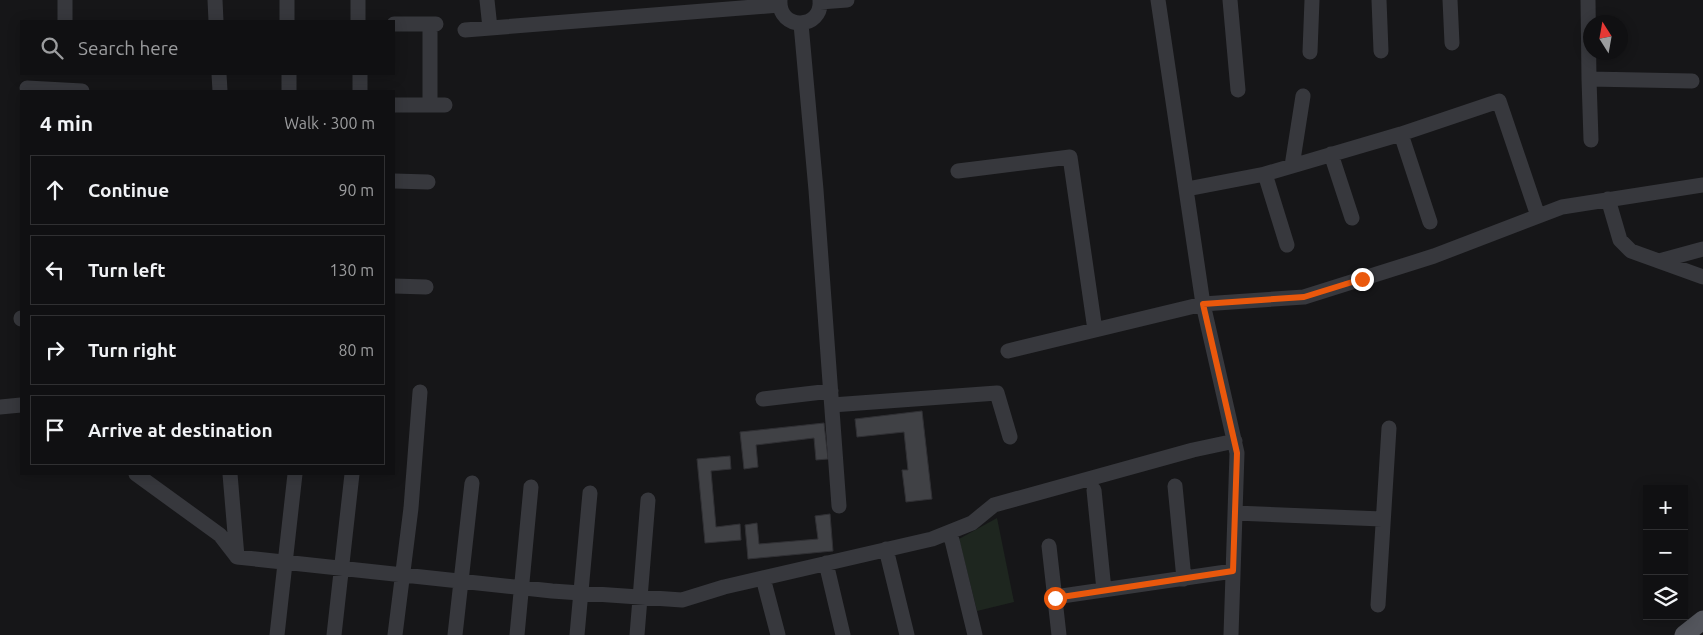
<!DOCTYPE html>
<html lang="en">
<head>
<meta charset="utf-8">
<style>
	body { margin:0; font-family:Ubuntu,sans-serif; background:#19191b; color:#f1f3f6 }
	.controls { position:absolute; right:15px; bottom:15px; display:grid; overflow:hidden; border-radius:0px; box-shadow:0 2px 12px #0003 }
	.controls button { width:45px; height:45px; display:grid; place-items:center; padding:0; border:0; border-bottom:1px solid #303032; background:#101012; color:#f1f3f6; font:25px sans-serif }
	.compass { position:absolute; left:1583px; top:15px; width:45px; height:45px; border-radius:50%; background:#101012; box-shadow:0 2px 12px #0003; rotate:349deg }
	.stop { position:absolute; width:15px; height:15px; margin:-11px; border:4px solid #ea580c; border-radius:50%; background:#fff }
	.stop.end { background:#ea580c; border-color:#fff; box-shadow:0 1px 5px #0008 }
	.list { margin:0; padding:0; list-style:none }
	h2 { display:flex; justify-content:space-between; align-items:center; height:65px; margin:0; padding:0 20px; font-size:21px }
	h2 small { font-size:16px; font-weight:400; color:#9c9d9f }
	.list li { display:grid; grid-template-columns:32px 1fr auto; gap:15px; align-items:center; box-sizing:border-box; height:70px; margin:0 10px 10px; padding:0 10px; border:1px solid #303032; border-radius:0px }
	.list b { display:block; font-size:19px; white-space:nowrap }
	.list em { font-size:16px; font-style:normal; color:#9c9d9f }
	.icon { flex:none; width:28px; height:28px; fill:none; stroke:currentColor; stroke-width:2; stroke-linecap:round; stroke-linejoin:round }
	.map { position:relative; flex:none; width:1703px; height:635px; overflow:hidden }
	.search { position:absolute; background:#101012; box-shadow:0 2px 12px #0003; left:20px; top:20px; width:375px; height:55px; display:flex; align-items:center; gap:12px; box-sizing:border-box; padding:0 18px; border-radius:0px; color:#9c9d9f; font-size:19px }
	.panel { position:absolute; background:#101012; box-shadow:0 2px 12px #0003; left:20px; top:90px; width:375px; height:385px; border-radius:0px }
	.map>svg:first-child { display:block }
</style>
</head>
<body>
<div class="map">
<svg width="1703" height="635" viewBox="0 0 1703 635">
	<rect width="100%" height="100%" fill="#161618"/>
	<path fill="#1e261f" d="M997 518 1014 602 977 611 959 539Z"/>
	<path fill="#404145" stroke="#303034" d="M922 411 932 499 906 502 902 470H908L904 432 857 437 855 419Z
		M824 423 828 459 816 460 814 438 756 445 758 467 744 469 740 432Z
		M730 456 731 469 711 471 716 527 740 524 741 540 705 543 697 459Z
		M830 514 833 551 748 559 745 525 757 523 759 544 818 539 815 516Z"/>
	<g fill="none" stroke-linecap="round" stroke-linejoin="round">
		<path stroke="#37383d" stroke-width="15" d="M215 0 216 21
			M287 0V21
			M358 0V21
			M487 0 490 28
			M780 0C778 31 823 30 820 0
			M1158 0 1203 304 1237 453 1231 635
			M1230 0 1238 90
			M1379 0 1381 51
			M1450 0 1452 43
			M1588 0 1589 79
			M820 2 847 0
			M65 21V0
			M394 24H436
			M801 24 816 190 839 506
			M465 30 779 5
			M1310 52 1312 0
			M219 74 220 91
			M360 74V91
			M27 88 82 91
			M289 91V74
			M394 105H445
			M430 105V24
			M1401 134 1430 222
			M1591 140 1589 79 1692 81
			M1331 154 1352 218
			M1292 166 1303 96
			M958 171 1070 157 1095 330
			M1265 174 1287 245
			M394 181 428 182
			M1187 189 1265 174 1401 134 1499 101 1538 216
			M1608 199 1620 240 1631 251 1703 277
			M1659 261 1703 249
			M394 286 426 287
			M21 319V318
			M1008 351 1203 304 1304 297 1434 256 1562 207 1703 185
			M763 399 831 391
			M832 405 997 393 1010 437
			M0 407 21 405
			M136 474 220 535 237 557 552 591 682 600 724 587 932 539 972 523 994 505 1193 450 1235 441
			M230 474 237 557
			M1175 486 1184 579
			M1094 490 1104 590
			M1235 513 1382 519
			M950 532 975 635
			M1049 546 1059 635
			M886 549 907 635
			M826 563 843 635
			M763 578 778 635
			M1055 597 1233 571
			M1378 605 1389 428
			M277 635 295 474
			M334 635 352 474
			M395 635 411 508 420 392
			M455 635 472 483
			M517 635 531 487
			M577 635 590 493
			M637 635 648 500"/>
		<path stroke="#53555c" stroke-width="19" d="M1684 635 1703 620"/>
	</g>
	<g fill="none" stroke-linecap="round" stroke-linejoin="round">
		<path stroke="#ea580c" stroke-width="6" d="M1055 598 1233 571 1237 453 1203 304 1304 297 1362 279"/>
	</g>
</svg>
<div class="controls">
<button>+</button>
<button>−</button>
<button><svg class="icon" aria-label="layers" viewBox="0 0 24 24"><path d="M12 4l9 5-9 5-9-5zM3 14l9 5 9-5"/></svg></button>
</div>
<svg class="compass" viewBox="-18 -18 36 36"><path d="M0-13l5 13h-10z" fill="#e53935"/><path d="M0 13l5-13h-10z" fill="#9c9d9f"/></svg>
<div class="stop" style="left:1055px;top:598px"></div>
<div class="stop end" style="left:1362px;top:279px"></div>
<div class="search"><svg class="icon" aria-label="search" viewBox="0 0 24 24"><circle cx="10" cy="10" r="6"/><path d="M15 15l6 6"/></svg>Search here</div>
<section class="panel">
<h2>4 min<small>Walk · 300 m</small></h2>
<ul class="list">
<li><svg class="icon" aria-label="ahead" viewBox="0 0 24 24"><path d="M12 20V5M6 11l6-6 6 6"/></svg><div><b>Continue</b></div><em>90 m</em></li>
<li><svg class="icon" aria-label="left" viewBox="0 0 24 24"><path d="M17 20v-9H6M10 6l-5 5 5 5"/></svg><div><b>Turn left</b></div><em>130 m</em></li>
<li><svg class="icon" aria-label="right" viewBox="0 0 24 24"><path d="M7 20v-9h11M14 6l5 5-5 5"/></svg><div><b>Turn right</b></div><em>80 m</em></li>
<li><svg class="icon" aria-label="arrive" viewBox="0 0 24 24"><path d="M6 21V4h12l-3 4 3 4H6"/></svg><div><b>Arrive at destination</b></div></li>
</ul>
</section>
</div>
</body>
</html>
